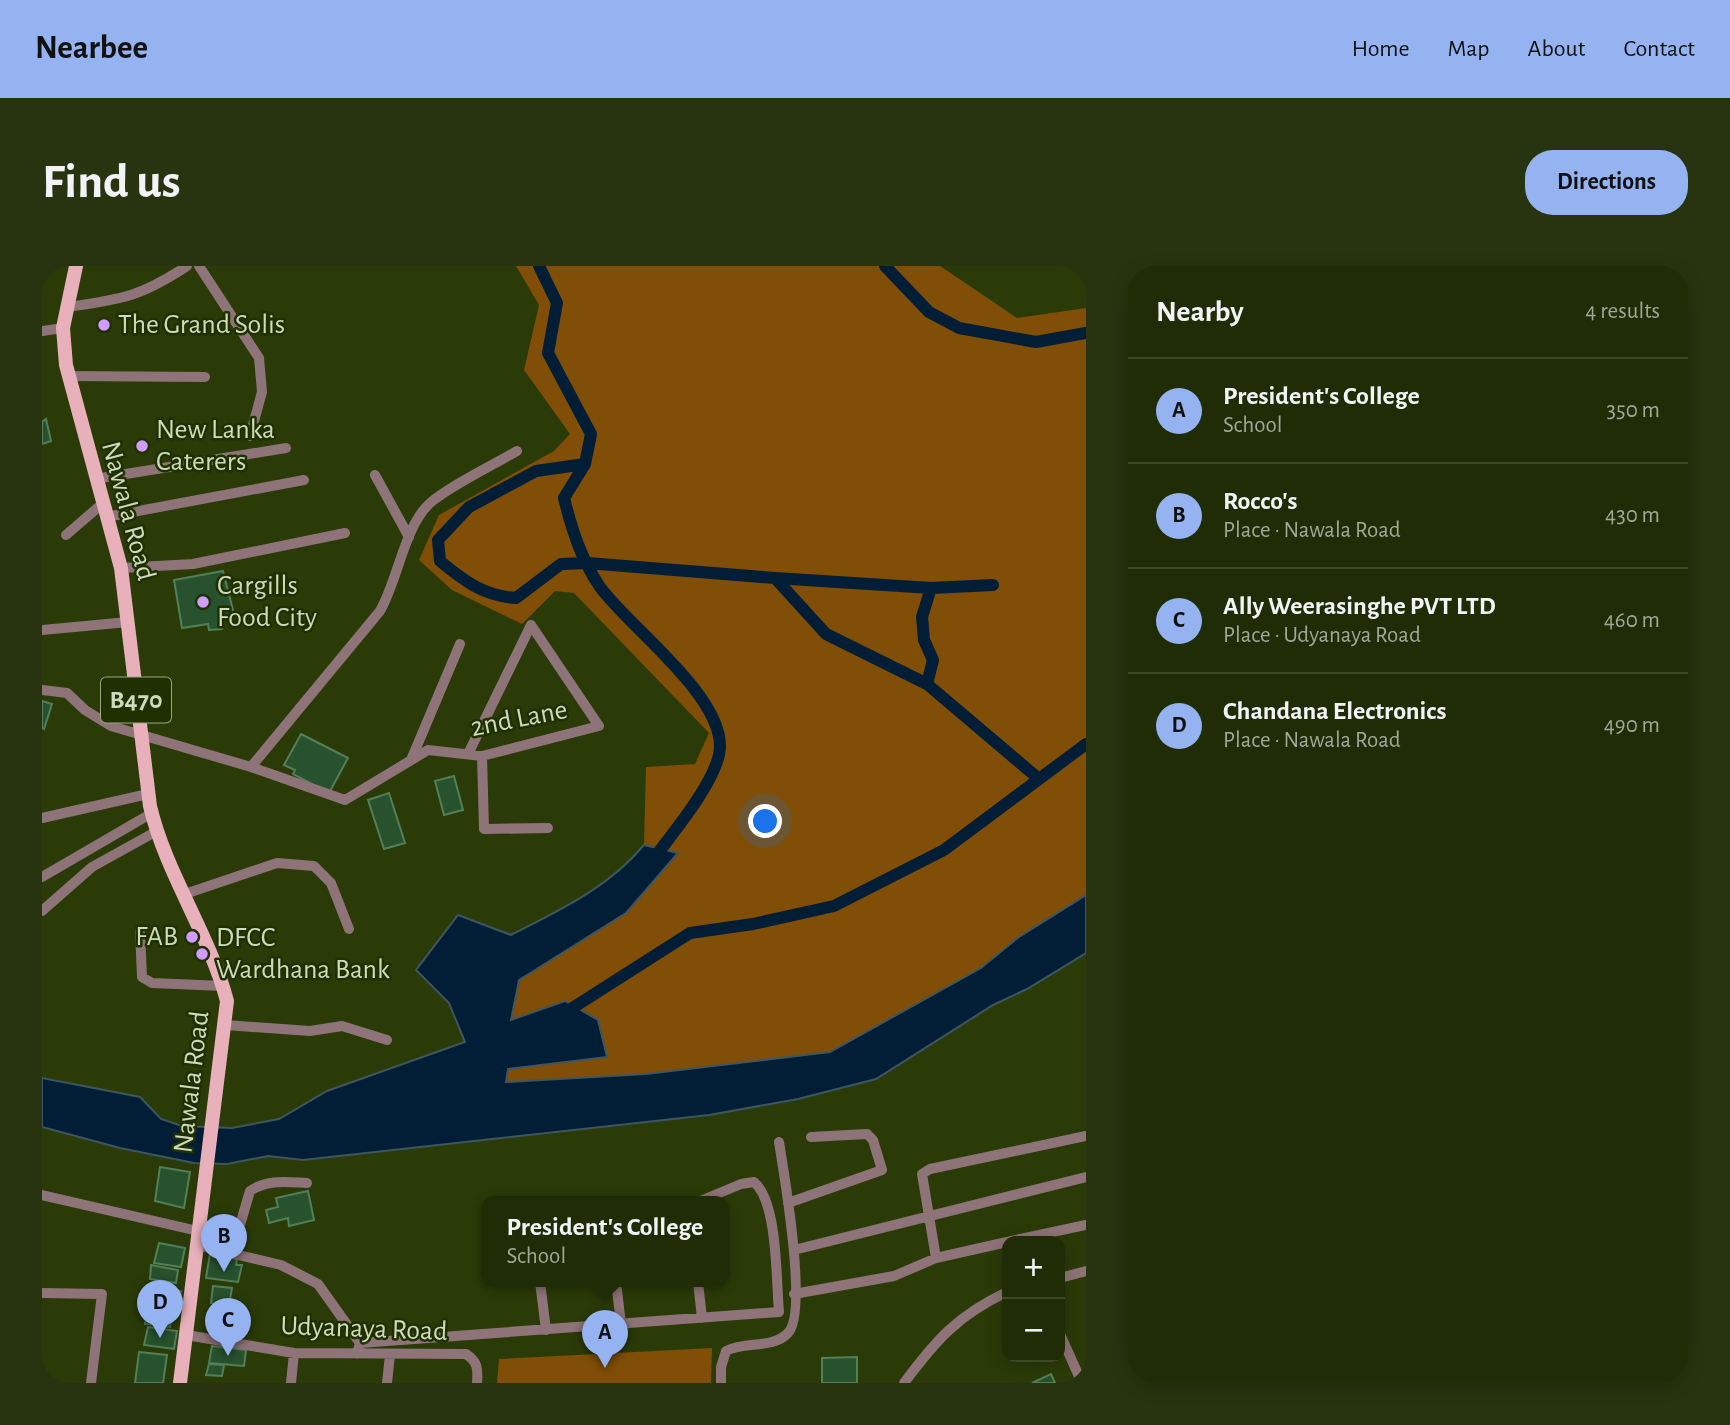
<!DOCTYPE html>
<html lang="en">
<head>
<meta charset="utf-8">
<style>
	body { margin:0; font-family:"Alegreya Sans",sans-serif; background:#28340f; color:#f1f3f6 }
	.controls { position:absolute; right:21px; bottom:21px; display:grid; overflow:hidden; border-radius:14px; box-shadow:0 4px 18px #0003 }
	.controls button { width:63px; height:63px; display:grid; place-items:center; padding:0; border:0; border-bottom:2px solid #3d4827; background:#202c05; color:#f1f3f6; font:35px sans-serif }
	.you { position:absolute; left:724px; top:556px; width:24px; height:24px; margin:-18px; border:5px solid #fff; border-radius:50%; background:#1a73e8; box-shadow:0 0 0 10px #1a73e833 }
	.badge { display:grid; place-items:center; width:46px; height:46px; border-radius:50%; background:#95b2f1; color:#111; font-size:23px; font-weight:700 }
	.pin { position:absolute; translate:-50% -58px; filter:drop-shadow(0 2px 4px #0008) }
	.pin::after { content:''; position:absolute; top:37px; width:24px; height:21px; background:inherit; clip-path:polygon(0 0,100% 0,50% 100%) }
	.popup { position:absolute; left:439px; top:930px; width:248px; height:91px; box-sizing:border-box; display:grid; place-content:center; border-radius:14px; background:#202c05; filter:drop-shadow(0 2px 5px #0005); font-size:23px; white-space:nowrap; color:#a2a79a }
	.popup b { font-size:26px; color:#f1f3f6 }
	.popup::after { content:''; position:absolute; left:50%; top:100%; margin-left:-14px; border:14px solid transparent; border-top-color:#202c05 }
	.list { margin:0; padding:0; list-style:none }
	h2 { display:flex; justify-content:space-between; align-items:center; height:91px; margin:0; padding:0 28px; font-size:30px }
	h2 small { font-size:23px; font-weight:400; color:#a2a79a }
	.list li { display:grid; grid-template-columns:46px 1fr auto; gap:21px; align-items:center; box-sizing:border-box; height:105px; padding:0 28px; border-top:2px solid #3d4827 }
	.list b { display:block; font-size:26px; white-space:nowrap }
	.list p { margin:0; font-size:23px; white-space:nowrap; color:#a2a79a }
	.list em { font-size:23px; font-style:normal; color:#a2a79a }
	.map { position:relative; flex:none; width:1044px; height:1117px; overflow:hidden; border-radius:28px }
	header { display:flex; align-items:center; gap:42px; box-sizing:border-box; height:98px; padding:0 35px; background:#95b2f1; color:#111 }
	header strong { font-size:33px }
	nav { display:flex; gap:38px; margin-inline-start:auto; font-size:24px }
	.intro { display:flex; align-items:center; justify-content:space-between; box-sizing:border-box; height:168px; padding:0 42px }
	h1 { margin:0; font-size:49px }
	.button { padding:18px 32px; border-radius:28px; background:#95b2f1; color:#111; font-size:24px; font-weight:700 }
	main { display:flex; gap:42px; padding:0 42px }
	aside { flex:1; background:#202c05; border-radius:28px; box-shadow:0 4px 18px #0003 }
	.map>svg:first-child { display:block }
</style>
</head>
<body>
<header>
<strong>Nearbee</strong>
<nav><a>Home</a><a>Map</a><a>About</a><a>Contact</a></nav>
</header>
<div class="intro"><h1>Find us</h1><a class="button">Directions</a></div>
<main>
<div class="map">
<svg width="1044" height="1117" viewBox="0 0 1044 1117">
	<rect width="100%" height="100%" fill="#2a3b07"/>
	<path fill="#804e06" d="M474 0H898L975 52 1044 42V629L977 671 939 702 788 786 604 808 464 817 469 755 477 714 584 647 635 588 602 579 604 501 653 498 667 467 532 327 513 325 480 358 410 324 377 294 397 249 512 185 528 168 482 104 497 39Z
		M670 1082 669 1117H455L457 1093Z"/>
	<path fill="#011e36" stroke="#3e565f" stroke-width="2" d="M602 579 636 587 584 647 477 714 469 754 523 735 556 754 565 791 466 803 464 816 604 808 788 786 939 702 977 671 1044 629V687L985 723 951 739 834 813 756 833 667 849 261 894 226 890 185 898 152 897 78 882 0 861V812L98 831 119 853 140 860 190 862 237 853 285 825 423 776 407 737 374 704 416 649 469 669C518 644 566 622 602 579Z"/>
	<g fill="none" stroke-linecap="round" stroke-linejoin="round">
		<path stroke="#011e36" stroke-width="12" d="M497 0 515 37 506 87 549 168 543 198 522 232C530 264 539 293 558 321 588 362 679 428 678 481 677 513 629 569 610 595
			M843 0 887 46 917 62 994 76 1044 67
			M543 198 494 205 427 241 396 274 398 295C422 315 442 330 474 332L519 298 545 297 733 312 784 368 885 418 997 513
			M733 312 889 322 951 319
			M885 418 891 394 882 374 880 351 889 322
			M521 748 648 667 711 658 792 640 902 584 1044 478"/>
	</g>
	<path fill="#27522d" stroke="#537f58" stroke-width="2" d="M4 153 9 175 0 178V156Z
		M181 305 192 348 178 352 180 363 167 364 166 358 140 362 132 314Z
		M0 435 10 438 2 463 0 462Z
		M259 468 306 492 287 527 251 508 253 504 242 499Z
		M412 510 421 544 402 549 393 515Z
		M347 527 363 577 342 583 326 534Z
		M118 901 148 906 142 942 113 935Z
		M266 925 272 954 247 960 246 952 227 957 224 944 236 941 234 932Z
		M117 977 143 982 139 1001 112 997Z
		M168 987 195 993 194 999H200L196 1016 164 1012Z
		M109 999 136 1004 134 1017 108 1013Z
		M171 1020 190 1022 187 1040 169 1037Z
		M125 1023 139 1025 137 1032 124 1031Z
		M121 1032 137 1033 136 1040 130 1039 128 1048 119 1047Z
		M105 1046 130 1050 128 1061 103 1058Z
		M106 1061 135 1065 132 1083 102 1079Z
		M170 1080 204 1084 202 1100 167 1097Z
		M97 1086 125 1089 121 1117H93Z
		M815 1091V1117H780V1092Z
		M167 1098 182 1099 180 1110 164 1109Z
		M1009 1108 1013 1117H990Z"/>
	<g fill="none" stroke-linecap="round" stroke-linejoin="round">
		<path stroke="#8e7378" stroke-width="10" d="M157 0 217 92 220 126 208 170
			M26 41C80 33 98 31 145 0
			M0 65 21 62
			M25 110 163 111
			M333 209 367 271
			M53 213 244 182
			M64 251 262 214
			M24 269 60 238
			M79 302 151 298 303 267
			M0 364 86 356
			M0 424 25 427 43 444 69 460 209 501 303 534 386 484 440 490 557 460 489 359
			M426 488 489 359
			M440 490 442 563 506 562
			M369 494 418 378
			M209 501 338 345C356 314 362 262 387 238 404 222 453 198 475 185
			M0 552 106 528
			M0 611 110 547
			M143 628 235 597 272 600 289 617 307 663
			M0 645 50 601 115 565
			M98 665 100 711 110 717 181 720
			M184 759 268 765 300 760 345 774
			M0 929 156 965
			M746 937 840 904 831 874 825 868 769 871
			M969 975 1044 959
			M154 979 239 999 276 1018 318 1077
			M752 984 1044 911
			M190 986 208 925C225 913 245 916 265 917
			M894 992 880 908 888 903 1044 870
			M1018 1012 1044 1005
			M498 1016 504 1064
			M574 1016 579 1058
			M656 1016 660 1052
			M0 1027 60 1028 49 1117
			M752 1028 852 1010 894 992 965 976
			M1018 1068 1040 1117
			M144 1069 252 1087 424 1088C436 1096 436 1103 435 1117
			M315 1088 318 1077 737 1046C734 1014 736 936 712 916L699 918 656 936
			M249 1117 252 1087
			M345 1117 348 1089
			M679 1117V1101L684 1085C702 1075 731 1083 746 1067 766 1047 742 907 737 876
			M862 1117C894 1074 916 1049 965 1026"/>
		<path stroke="#e8b0ba" stroke-width="14" d="M34 0 21 62 24 99 79 302 108 540C124 608 167 667 185 735L138 1117"/>
	</g>
	<g fill="#d09dff" stroke="#203100" stroke-width="2.5">
		<circle cx="62" cy="59" r="7"/>
		<circle cx="100" cy="180" r="7"/>
		<circle cx="161" cy="336" r="7"/>
		<circle cx="150" cy="671" r="7"/>
		<circle cx="160" cy="688" r="7"/>
	</g>
	<g text-anchor="middle" dominant-baseline="central" stroke-width="5" stroke-linejoin="round" paint-order="stroke">
		<rect fill="#203100" stroke="#9aa786" stroke-width="2" x="59" y="411.5" width="70" height="45" rx="5"/>
		<g font-size="26" font-weight="bold" fill="#cedabf">
			<text x="94" y="434">B470</text>
		</g>
		<g font-size="28" fill="#cedabf" stroke="#203100" text-anchor="start">
			<text x="76" y="59">The Grand Solis</text>
			<text x="114" y="164">New Lanka<tspan x="114" dy="32">Caterers</tspan></text>
			<text x="175" y="320">Cargills<tspan x="175" dy="32">Food City</tspan></text>
			<text x="136" y="671" text-anchor="end">FAB</text>
			<text x="174" y="672">DFCC<tspan x="174" dy="32">Wardhana Bank</tspan></text>
		</g>
		<g font-size="28" fill="#cedabf" stroke="#203100">
			<text transform="translate(86 245) rotate(75)">Nawala Road</text>
			<text transform="translate(477 453) rotate(-11)">2nd Lane</text>
			<text transform="translate(150 816) rotate(-83)">Nawala Road</text>
			<text transform="translate(322 1063) rotate(2)">Udyanaya Road</text>
		</g>
	</g>
</svg>
<div class="controls">
<button>+</button>
<button>−</button>
</div>
<div class="you"></div>
<div class="pin badge" style="left:563px;top:1102px">A</div>
<div class="popup"><b>President's College</b>School</div>
<div class="pin badge" style="left:182px;top:1006px">B</div>
<div class="pin badge" style="left:186px;top:1090px">C</div>
<div class="pin badge" style="left:118px;top:1072px">D</div>
</div>
<aside>
<h2>Nearby<small>4 results</small></h2>
<ul class="list">
<li><span class="badge">A</span><div><b>President's College</b><p>School</p></div><em>350 m</em></li>
<li><span class="badge">B</span><div><b>Rocco's</b><p>Place · Nawala Road</p></div><em>430 m</em></li>
<li><span class="badge">C</span><div><b>Ally Weerasinghe PVT LTD</b><p>Place · Udyanaya Road</p></div><em>460 m</em></li>
<li><span class="badge">D</span><div><b>Chandana Electronics</b><p>Place · Nawala Road</p></div><em>490 m</em></li>
</ul>
</aside>
</main>
</body>
</html>
